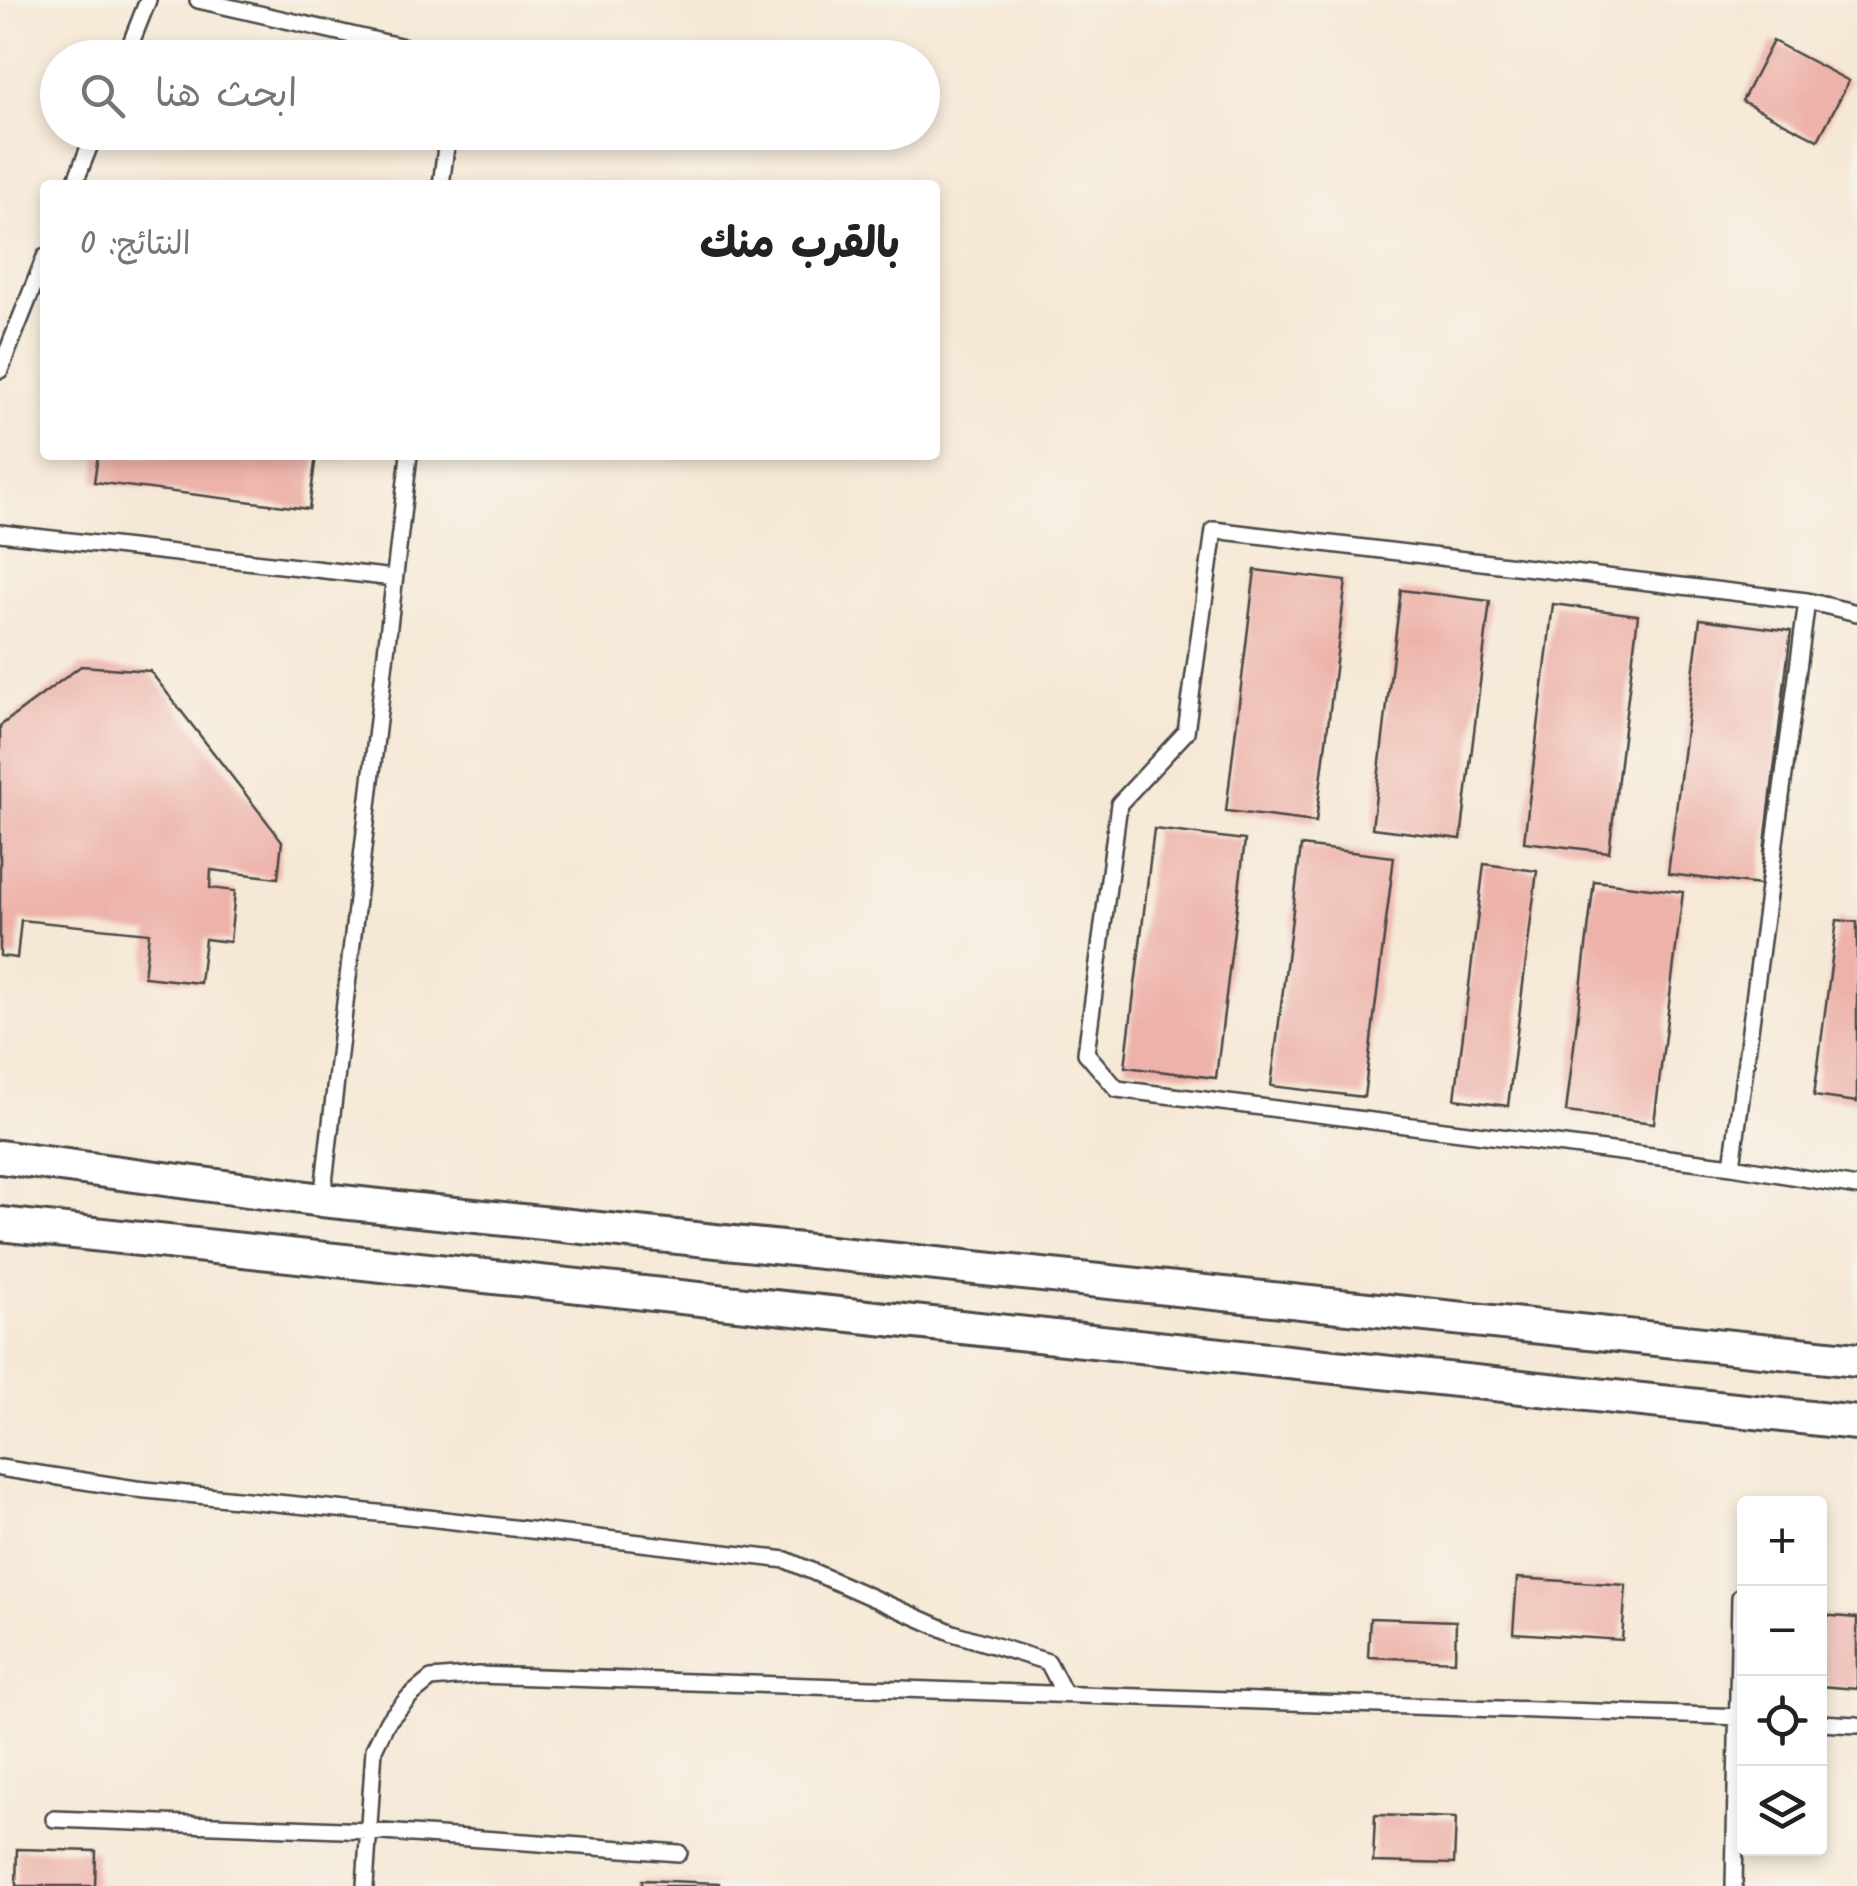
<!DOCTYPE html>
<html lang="ar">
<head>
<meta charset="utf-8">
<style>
	body { margin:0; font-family:Kalam,"Playpen Sans Arabic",sans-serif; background:#f2f2f2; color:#222; direction:rtl }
	.controls { position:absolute; right:30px; bottom:30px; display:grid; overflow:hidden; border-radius:10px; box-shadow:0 5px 15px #0003 }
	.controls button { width:90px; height:90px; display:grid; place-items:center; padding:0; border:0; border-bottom:2px solid #e0e0e0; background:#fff; color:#222; font:50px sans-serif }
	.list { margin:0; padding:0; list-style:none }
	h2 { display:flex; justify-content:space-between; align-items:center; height:130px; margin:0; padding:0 40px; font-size:42px }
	h2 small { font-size:32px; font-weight:400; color:#767676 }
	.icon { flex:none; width:55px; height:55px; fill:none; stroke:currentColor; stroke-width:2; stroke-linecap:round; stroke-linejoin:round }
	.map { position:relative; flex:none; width:1857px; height:1886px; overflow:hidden; direction:ltr }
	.search { position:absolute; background:#fff; box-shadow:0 5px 15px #0003; left:40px; top:40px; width:900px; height:110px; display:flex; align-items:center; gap:25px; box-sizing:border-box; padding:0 35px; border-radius:55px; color:#767676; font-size:38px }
	.panel { position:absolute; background:#fff; box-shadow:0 5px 15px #0003; left:40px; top:180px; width:900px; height:280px; border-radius:10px; direction:rtl }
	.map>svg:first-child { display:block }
</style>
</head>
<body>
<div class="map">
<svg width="1857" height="1886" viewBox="0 0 1857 1886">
	<rect width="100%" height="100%" fill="#f7f3e8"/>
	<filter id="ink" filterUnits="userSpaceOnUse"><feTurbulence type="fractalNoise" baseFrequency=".01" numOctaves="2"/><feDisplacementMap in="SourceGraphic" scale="20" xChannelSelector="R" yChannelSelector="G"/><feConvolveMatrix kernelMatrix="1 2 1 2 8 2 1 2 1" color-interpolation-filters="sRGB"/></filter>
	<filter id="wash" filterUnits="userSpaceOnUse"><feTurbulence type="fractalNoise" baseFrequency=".0048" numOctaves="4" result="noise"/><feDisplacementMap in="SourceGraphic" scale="40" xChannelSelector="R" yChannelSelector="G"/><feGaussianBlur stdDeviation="2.25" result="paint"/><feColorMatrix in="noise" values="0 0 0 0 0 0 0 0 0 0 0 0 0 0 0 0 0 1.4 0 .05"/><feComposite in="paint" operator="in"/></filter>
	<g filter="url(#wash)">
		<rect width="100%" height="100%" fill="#f6e8d6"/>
		<g id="blocks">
			<path fill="#edb2aa" d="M1773 41 1849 81 1818 140 1742 101Z
				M98 455H316L309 509 94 482Z
				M1255 570 1346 581 1316 822 1226 811Z
				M1401 590 1490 601 1461 839 1372 828Z
				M1553 604 1638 615 1609 852 1524 842Z
				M1700 619 1791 631 1760 885 1668 874Z
				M81 666 150 671 282 841 278 878 211 870 210 888 235 891 230 942 205 939 200 983 144 977 149 933 21 920 17 958 0 956V726Z
				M1154 829 1245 840 1216 1078 1125 1067Z
				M1301 846 1394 857 1364 1097 1271 1086Z
				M1484 864 1537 871 1508 1106 1455 1099Z
				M1594 881 1683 892 1654 1123 1566 1112Z
				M1837 920 1857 922V1102L1814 1096Z
				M1517 1578 1626 1585 1622 1640 1513 1633Z
				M1820 1615 1857 1618V1689L1820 1686Z
				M1370 1618 1456 1621 1455 1661 1368 1657Z
				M1375 1815 1456 1818 1454 1864 1373 1862Z
				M17 1849 96 1851 95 1886H16Z
				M642 1880 719 1883V1886H642Z"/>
		</g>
	</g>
	<g filter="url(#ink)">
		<use href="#blocks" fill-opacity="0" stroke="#494745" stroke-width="2.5"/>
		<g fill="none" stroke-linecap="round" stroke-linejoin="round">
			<g stroke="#494745" stroke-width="20">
				<path id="service" d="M198 0 452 58
					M125 58 148 0
					M74 185 95 132
					M441 185 448 132
					M0 370 45 257
					M0 533 394 578
					M1857 613 1807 601 1214 530 1186 732 1119 804 1086 1053 1117 1089 1732 1166 1857 1187
					M1732 1166 1807 601
					M322 1200 409 455
					M0 1468 136 1489 428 1518 786 1560 953 1633 1048 1662 1064 1693
					M1820 1723 1857 1725
					M54 1819 369 1831 679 1853
					M365 1886 374 1749 387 1722 410 1696 431 1679 478 1675 1744 1717
					M1734 1886 1740 1597"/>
			</g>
			<g stroke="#494745" stroke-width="38">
				<path id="minor" d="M0 1157 322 1200 1857 1360
					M0 1224 1857 1423"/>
			</g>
			<use href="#service" stroke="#fff" stroke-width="15"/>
			<use href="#minor" stroke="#fff" stroke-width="32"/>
		</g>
	</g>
</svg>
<div class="controls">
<button>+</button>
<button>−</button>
<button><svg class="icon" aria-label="locate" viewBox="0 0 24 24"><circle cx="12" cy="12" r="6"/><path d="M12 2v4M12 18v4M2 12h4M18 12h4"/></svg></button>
<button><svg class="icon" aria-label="layers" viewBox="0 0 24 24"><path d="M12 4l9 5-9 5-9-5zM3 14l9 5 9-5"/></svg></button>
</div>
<div class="search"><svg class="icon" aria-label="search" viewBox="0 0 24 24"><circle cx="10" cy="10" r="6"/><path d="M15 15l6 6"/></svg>ابحث هنا</div>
<section class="panel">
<h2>بالقرب منك<small>النتائج: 0</small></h2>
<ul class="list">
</ul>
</section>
</div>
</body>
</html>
